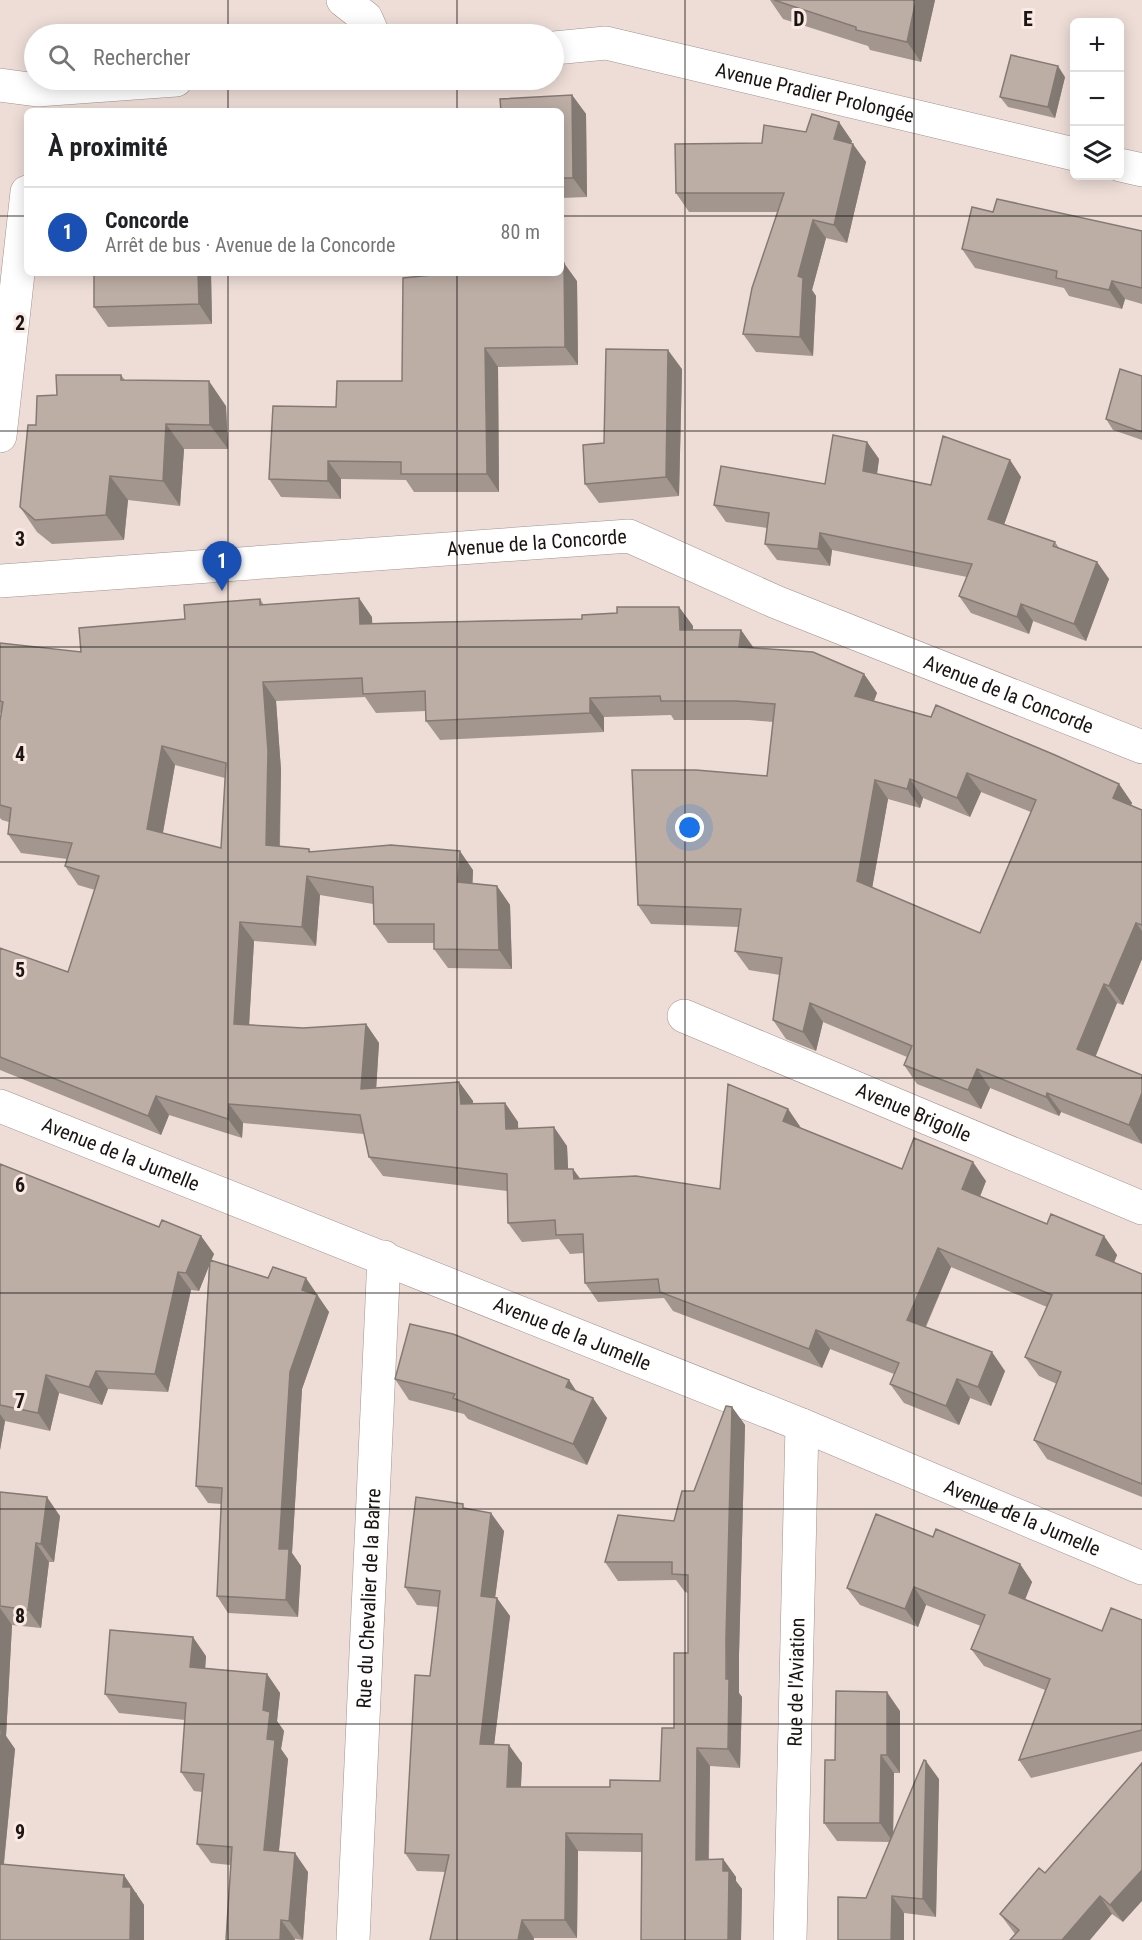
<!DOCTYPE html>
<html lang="fr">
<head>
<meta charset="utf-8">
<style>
	body { margin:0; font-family:"Roboto Condensed",sans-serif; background:#f6f6f6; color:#202124 }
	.controls { position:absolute; right:18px; top:18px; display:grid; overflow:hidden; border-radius:9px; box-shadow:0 3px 15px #0003 }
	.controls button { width:54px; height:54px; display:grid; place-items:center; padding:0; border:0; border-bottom:2px solid #e0e0e0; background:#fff; color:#202124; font:30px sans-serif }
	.you { position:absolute; left:690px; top:828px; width:21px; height:21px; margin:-15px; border:4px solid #fff; border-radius:50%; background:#1a73e8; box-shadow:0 0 0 9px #1a73e833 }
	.badge { display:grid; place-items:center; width:39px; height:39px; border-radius:50%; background:#1a73e8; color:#fff; font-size:20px; font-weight:700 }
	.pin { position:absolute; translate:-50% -50px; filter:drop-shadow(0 2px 3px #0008) }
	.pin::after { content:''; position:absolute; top:32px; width:21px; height:18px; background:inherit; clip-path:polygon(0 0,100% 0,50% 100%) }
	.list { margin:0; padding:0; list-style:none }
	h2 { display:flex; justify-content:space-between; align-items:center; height:78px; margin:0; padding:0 24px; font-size:26px }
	h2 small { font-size:20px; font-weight:400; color:#757577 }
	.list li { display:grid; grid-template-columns:39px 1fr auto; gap:18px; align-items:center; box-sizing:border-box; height:90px; padding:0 24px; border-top:2px solid #e0e0e0 }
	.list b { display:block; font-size:22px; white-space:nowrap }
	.list p { margin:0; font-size:20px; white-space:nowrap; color:#757577 }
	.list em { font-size:20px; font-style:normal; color:#757577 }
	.icon { flex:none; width:33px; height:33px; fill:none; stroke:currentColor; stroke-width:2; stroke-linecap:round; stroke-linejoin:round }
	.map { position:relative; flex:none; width:1142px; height:1940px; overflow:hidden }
	.search { position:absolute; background:#fff; box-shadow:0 3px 15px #0003; left:24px; top:24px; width:540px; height:66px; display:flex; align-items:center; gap:15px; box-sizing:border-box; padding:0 21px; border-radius:33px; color:#757577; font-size:22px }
	.panel { position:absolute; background:#fff; box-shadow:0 3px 15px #0003; left:24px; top:108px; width:540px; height:168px; border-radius:9px }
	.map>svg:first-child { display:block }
</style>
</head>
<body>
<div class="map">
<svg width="1142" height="1940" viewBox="0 0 1142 1940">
	<rect width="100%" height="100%" fill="#eeddd7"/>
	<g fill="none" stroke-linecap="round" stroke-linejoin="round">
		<g stroke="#a2928c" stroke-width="34">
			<g id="minor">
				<path d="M343 0 366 18 373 34"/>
				<path id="s1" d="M554 48 606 43 1074 154"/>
				<path d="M0 85 37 90 176 80"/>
				<path d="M1120 165 1142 170"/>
				<path d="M0 436 27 192"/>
				<path id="s2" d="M0 581 629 536 776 602 1142 747"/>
				<path id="s3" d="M684 1016 1142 1208"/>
				<path id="s4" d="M0 1106 802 1425 1142 1568"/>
				<path id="s5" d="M353 1940 384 1257"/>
				<path id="s6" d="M790 1940 802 1425"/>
			</g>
		</g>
		<use href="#minor" stroke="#fff" stroke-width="33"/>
	</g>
	<path fill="#a2968e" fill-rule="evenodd" d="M770 0H935L921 62 870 50 868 46 783 19Z
		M1065 77 1055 118 1008 107 1000 97Z
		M572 95 586 114 587 197 561 198V111Z
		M852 141 851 143 866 162 847 243 826 238 812 290 816 296 813 356 756 352 743 334 778 212H689L676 193Z
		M993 212 1142 231V304L1125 299 1122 309 1069 296 1064 288 975 268 962 249Z
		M94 273H211L212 324 108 327 94 307Z
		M577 281 578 365 498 367 499 492H414L406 480 341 479V499L281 497 269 479 336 407 402 381Z
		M682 369 679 496 599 503 585 484 604 443Z
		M121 375 125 380 226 406 228 449H184L180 506 128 500 124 540 52 544 37 532 20 507 36 425 57 395Z
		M1142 376V440L1113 430 1106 419Z
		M867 442 879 459 877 474 931 485 1010 460 1021 477 1004 524 1055 542 1059 548 1097 562 1109 579 1086 641 1033 621 1029 634 971 613 959 596 967 577 832 550 830 566 777 560 765 544 767 528 726 522 714 505 825 484Z
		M260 599 264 605 372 617V623L582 619 679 607 693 626V630H741L754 648 864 674 877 693 874 701 1119 784 1132 803 1131 805 1142 810V959L1123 1005 1117 1003 1095 1056 1142 1075V1144L1061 1112 1059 1116 990 1088 981 1109 917 1084 904 1065 907 1057 823 1022 816 1051 786 1039 773 1020 780 975 749 970 735 951 739 927 651 924 638 905 767 776 773 722 749 720H674L671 715 604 717V732L440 740 426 721V711L376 713 365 697 276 701 281 770 280 847 309 849 311 852 473 870 472 883 497 886 510 905 512 969 448 968 434 949V943H388L374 924 373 904 320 895 316 946 254 941 249 1025 303 1028 366 1024 379 1043 376 1088 459 1082 473 1101V1104L505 1103 518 1122V1129L567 1146 568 1169H573L580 1179 720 1189 788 1109 801 1128 902 1169 986 1181 980 1197 1047 1224 1104 1236 1117 1255 1114 1263 1142 1274V1497L1047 1459 1034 1440 1057 1384 1039 1376 1025 1357 1047 1307 951 1267 926 1327 1005 1371 991 1406 970 1398 959 1425 904 1403 890 1384 894 1374 830 1349 822 1368 673 1311 664 1298 598 1302 585 1283 584 1253 570 1254 559 1239 522 1242 508 1223 507 1191 383 1176 369 1157 364 1134 243 1123 242 1138 169 1115 161 1135 0 1070V948L68 972 95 890 78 885 65 866 67 859 21 853 8 834 9 822 2 820 0 818V721L1 714 0 712V643L81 652 185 619ZM175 765 225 778 221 848 163 833ZM981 792 1031 812 980 933 872 888 888 799 920 808 923 798 970 817Z
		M0 1164 159 1227 201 1236 214 1254 211 1260 318 1295 317 1296 329 1312 302 1389 292 1553 301 1566 298 1617 228 1613 217 1596 221 1504 208 1503 196 1486 209 1265 199 1291 191 1290 168 1392 108 1389 102 1405 59 1393 50 1431 5 1421 0 1450Z
		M395 1379 569 1380 576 1391 607 1418 587 1465 468 1419 464 1414 409 1400Z
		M732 1407 745 1425 739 1655V1693L742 1697 740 1768 710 1766 709 1860 723 1859 736 1877V1881L742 1889 741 1940H642V1852L578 1851 577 1938H534L446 1872 417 1871 405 1853 430 1676 438 1607 417 1605 405 1587 466 1508 504 1531 495 1597 510 1616 494 1744 522 1763 521 1787H610L660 1781 674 1728 688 1653V1593L685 1592 676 1580 618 1581 605 1562 674 1521 694 1491Z
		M0 1492 60 1516 54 1562H49L41 1628 12 1625 6 1736 15 1749 4 1864 137 1893V1895L144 1905V1940H0Z
		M933 1537 1020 1564 1032 1582 1025 1599 1102 1631 1142 1620V1751L1031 1778 1019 1760 1045 1690 984 1666 971 1649 981 1626 926 1605 918 1627 860 1605 847 1588Z
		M206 1656 205 1668 267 1674 280 1693 277 1721 284 1731 281 1749 288 1759 279 1851 308 1872 303 1940 295 1939 230 1865 211 1863 197 1844 202 1792 194 1791 181 1772 185 1720 119 1713 105 1694Z
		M900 1711V1773H894L893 1834 939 1779 936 1917 904 1913 866 1898 890 1842 837 1841 824 1823 835 1760Z
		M1142 1763 1123 1922 1112 1914 1015 1934 1000 1914 1045 1873Z"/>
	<path fill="#847a74" d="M916 0H935L921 62 907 42Z
		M1058 66 1065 77 1055 118 1048 107Z
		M572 95 586 114 587 197 573 178Z
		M839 122 852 141 847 157 834 139Z
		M853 144 866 162 847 243 834 225Z
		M813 220 826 238 812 290 816 296 813 356 800 337 798 276Z
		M564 263 577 281 578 365 565 347Z
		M198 273H211L212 324 199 304Z
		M1112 281 1125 299 1122 309 1109 290Z
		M485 348 498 367 499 492 487 474Z
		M668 350 682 369 679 496 666 477Z
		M209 381 226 406 228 449 210 425Z
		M166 424 184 449 180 506 163 481Z
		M867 442 879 459 875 488 863 471Z
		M1010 460 1021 477 1000 536 988 519Z
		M328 461 341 479V499L328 481Z
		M110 476 128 500 124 540 106 515Z
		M820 533 832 550 830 566 818 549Z
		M1097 562 1109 579 1086 641 1074 624Z
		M359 598 372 617 373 643 360 624Z
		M1021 604 1033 621 1029 634 1017 617Z
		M679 607 693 626V649L680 630Z
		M741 630 754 649 739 647Z
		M864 674 877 693 868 715 855 696Z
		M263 682 276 701 281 770 279 864 266 845Z
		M590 698 604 717V732L590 713Z
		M162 746 175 765 160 848 147 829Z
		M967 773 981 792 970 817 957 798Z
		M910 779 923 798 920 808 907 789Z
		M875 780 888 799 870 900 857 881Z
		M1119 784 1132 803 1126 817 1113 798Z
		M460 851 473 870 472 901 458 882Z
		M307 876 320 895 316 946 302 927Z
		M497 886 510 905 512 969 499 950Z
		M240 922 254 941 248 1043 234 1024Z
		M1136 923 1142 931V959L1123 1005 1109 986Z
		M1104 984 1117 1003 1091 1068 1077 1049Z
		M810 1003 823 1022 816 1051 803 1032Z
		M366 1024 379 1043 375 1108 361 1089Z
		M977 1069 990 1088 981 1109 968 1090Z
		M459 1082 473 1101 474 1123 461 1104Z
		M1047 1093 1061 1112 1059 1116 1046 1097Z
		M1142 1093V1144L1129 1125Z
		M156 1096 169 1115 161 1135 148 1116Z
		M505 1103 518 1122 519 1148 506 1129Z
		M229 1104 243 1123 242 1138 228 1119Z
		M788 1109 801 1128 796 1140 783 1121Z
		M554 1127 567 1146 569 1188 555 1169Z
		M973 1162 986 1181 975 1208 962 1189Z
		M573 1169 587 1188 574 1179Z
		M201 1236 214 1254 199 1291 186 1273Z
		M1104 1236 1117 1255 1109 1274 1096 1255Z
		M938 1248 951 1267 920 1339 907 1320Z
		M178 1272 191 1290 168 1392 155 1374Z
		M306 1278 329 1312 302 1389 292 1553 301 1566 298 1617 286 1600 279 1549 290 1372 302 1290Z
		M816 1330 830 1349 822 1368 809 1349Z
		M992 1352 1005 1371 991 1406 978 1387Z
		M96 1371 108 1389 102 1405 89 1387Z
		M46 1375 59 1393 50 1431 38 1413Z
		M957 1379 970 1398 959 1425 946 1406Z
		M569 1380 583 1401 566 1387Z
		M593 1398 607 1418 587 1465 573 1444Z
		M732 1407 745 1425 739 1655V1693L742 1697 740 1768 728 1749 726 1637Z
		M0 1414 5 1421 0 1450Z
		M47 1497 60 1516 54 1562 41 1544Z
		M491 1513 504 1531 493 1614 481 1596Z
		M36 1543 49 1562 41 1628 28 1610Z
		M1020 1564 1032 1582 1021 1610 1009 1593Z
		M914 1587 926 1605 918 1627 905 1609Z
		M497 1598 510 1616 492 1762 480 1744Z
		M0 1608 12 1625 6 1736 15 1749 2 1881 0 1878Z
		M193 1637 206 1656 204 1686 190 1667Z
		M267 1674 280 1693 277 1721 284 1731 281 1749 288 1759 277 1869 264 1850 267 1739 263 1710Z
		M887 1692 900 1711V1773L887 1755Z
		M509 1745 522 1763 520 1805 507 1787Z
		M697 1748 710 1766 708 1878 696 1860Z
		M881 1755 894 1773 893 1842 880 1823Z
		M926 1761 939 1779 936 1917 923 1899Z
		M566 1833 578 1851 577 1938 565 1920Z
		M295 1853 308 1872 303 1940 289 1921Z
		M723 1859 736 1877V1881L742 1889 741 1940H728L723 1871Z
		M1142 1870V1901L1123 1922 1110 1905Z
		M124 1875 144 1905V1940H130L123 1887Z
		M892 1896 904 1913V1940H891Z
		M1100 1896 1112 1914 1090 1940H1062Z
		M281 1920 295 1939V1940H280Z
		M522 1920 534 1938V1940H518Z"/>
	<path fill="#bcaea5" stroke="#847a74" stroke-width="1.5" fill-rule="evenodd" d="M774 0H916L907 42 856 30V27Z
		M1011 55 1058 66 1048 107 1000 97Z
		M572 95 573 178H561V111H501L500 99Z
		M812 114 839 122 834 139 853 144 834 225 813 220 798 276 803 278 800 337 743 334 752 288 784 193H676L675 144 762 143 764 125 806 132Z
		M997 199 1142 231V288L1112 281 1109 290 1056 278 1057 271 962 249 972 207 993 212Z
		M561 263H564L565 347 485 348 487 474H401V462L328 461V481L269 479 273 406 336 407 337 381H402L403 278 452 273H561Z
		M94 273H198L199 304 94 307Z
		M606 349 668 350 666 477 585 484 583 445 604 443Z
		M1120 369 1142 376V432L1106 419Z
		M56 375H121V380L209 381 210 425 166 424 163 481 110 476 106 515 35 520 20 507 28 425H36L37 396 57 395Z
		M833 435 867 442 863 471 931 485 943 436 1010 460 988 519 1055 542 1053 546 1097 562 1074 624 1021 604 1017 617 959 596 972 564 820 533 818 549 765 544 769 513 714 505 721 466 825 484Z
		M359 598 360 624 582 619V615L617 613V607H679L680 630H741L739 647 813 652 864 674 855 696 931 717 936 705 1055 755 1119 784 1113 798 1142 810V925L1136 923 1109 986 1104 984 1077 1049 1142 1075V1093L1129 1125 1047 1093 1046 1097 977 1069 968 1090 904 1065 912 1046 810 1003 803 1032 773 1020 782 958 735 951 741 909 638 905 632 770H696L767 776 775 704 736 701H661L660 696 590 698V713L426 721 425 691 363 694 362 678 263 682 268 751 266 845 309 849V852L391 845 460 851 458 882 497 886 499 950 434 949V924H374L373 887 307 876 302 927 240 922 234 1024 303 1028 366 1024 361 1089 459 1082 461 1104 505 1103 506 1129 554 1127 555 1169H573L574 1179 636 1176 720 1189 728 1084 788 1109 783 1121 902 1169 914 1138 973 1162 962 1189 1047 1224 1051 1214 1104 1236 1096 1255 1142 1274V1484L1034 1440 1061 1372 1025 1357 1052 1295 938 1248 907 1320 992 1352 978 1387 957 1379 946 1406 890 1384 899 1363 816 1330 809 1349 660 1292 658 1279 585 1283 583 1234 556 1235 555 1220 508 1223 507 1174 369 1157 360 1115 229 1104 228 1119 156 1096 148 1116 0 1057V948L68 972 99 876 65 866 72 843 8 834 11 808 0 805V721L3 702 0 701V643L81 652 79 628 185 619 184 605 260 599V605ZM162 746 226 763 221 848 147 829ZM967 773 1036 800 980 933 857 881 875 780 907 789 910 779 957 798Z
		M0 1164 159 1227 162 1220 201 1236 186 1273 178 1272 155 1374 96 1371 89 1387 46 1375 38 1413 0 1405Z
		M210 1260 268 1278 273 1267 306 1278 302 1290 317 1295 290 1372 279 1549H289L286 1600 217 1596 222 1488 196 1486Z
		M410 1324 453 1334 569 1380 566 1387 593 1398 573 1444 453 1398 455 1394 395 1379Z
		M726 1406 732 1407 726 1637V1679H729L728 1749 697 1748 696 1860 723 1859V1871H729L728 1940H641L642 1834 566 1833 565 1920H522L518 1940H430L449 1855 405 1853 415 1675 430 1676 440 1591 405 1587 416 1497 463 1504V1508L491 1513 481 1596 497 1598 480 1744 509 1745 507 1787H610V1780L660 1781 662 1728H674V1653H688V1575L672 1574V1562H605L618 1515 674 1521 682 1491H694Z
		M0 1492 47 1497 41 1544 36 1543 28 1610 0 1606Z
		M876 1514 933 1537 936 1529 1020 1564 1009 1593 1102 1631 1111 1608 1142 1620V1730L1019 1760 1050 1679 971 1649 985 1615 914 1587 905 1609 847 1588Z
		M110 1630 193 1637 190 1667 267 1674 263 1710 270 1712 267 1739 275 1740 264 1850 295 1853 289 1921 281 1920 280 1940H226L232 1847 197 1844 204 1774 181 1772 186 1703 105 1694Z
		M836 1691 887 1692V1755H881L880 1823H824L825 1760H835Z
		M0 1730H2L0 1755Z
		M924 1760 926 1761 923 1899 892 1896 891 1940H838V1897L866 1898Z
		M1142 1763V1870L1110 1905 1100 1896 1062 1940H1010L1019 1930 1000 1914 1039 1868 1045 1873Z
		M0 1864 124 1875 123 1887H131L130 1940H0Z"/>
	<path fill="none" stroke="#1a1412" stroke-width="1.5" stroke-opacity="0.55" d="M228 0V34M457 0V34M685 0V1940M914 0V1940M228 80V111M457 80V111M0 216H27M561 216H1142M228 273V1940M457 273V1940M0 431H1142M0 647H1142M0 862H1142M0 1078H1142M0 1293H1142M0 1509H1142M0 1724H1142"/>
	<g text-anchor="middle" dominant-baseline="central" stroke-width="6" stroke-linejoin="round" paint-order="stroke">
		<g font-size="20" fill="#1a1412" stroke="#fbeae4">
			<text stroke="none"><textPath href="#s1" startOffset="267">Avenue Pradier Prolongée</textPath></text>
			<text stroke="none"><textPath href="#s2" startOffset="538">Avenue de la Concorde</textPath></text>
			<text stroke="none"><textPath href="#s2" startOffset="1042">Avenue de la Concorde</textPath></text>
			<text stroke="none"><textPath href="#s3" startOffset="249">Avenue Brigolle</textPath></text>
			<text stroke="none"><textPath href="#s4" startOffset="130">Avenue de la Jumelle</textPath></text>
			<text stroke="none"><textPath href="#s4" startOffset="616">Avenue de la Jumelle</textPath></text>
			<text stroke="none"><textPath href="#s4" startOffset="1102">Avenue de la Jumelle</textPath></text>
			<text stroke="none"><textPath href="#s5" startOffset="342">Rue du Chevalier de la Barre</textPath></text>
			<text stroke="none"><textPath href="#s6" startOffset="258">Rue de l'Aviation</textPath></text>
		</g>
	</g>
	<g font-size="20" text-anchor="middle" font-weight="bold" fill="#1a1412" stroke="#fbeae4" stroke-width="6" stroke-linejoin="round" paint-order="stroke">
		<text x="799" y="26">D</text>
		<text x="1028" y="26">E</text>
		<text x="20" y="330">2</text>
		<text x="20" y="546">3</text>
		<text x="20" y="761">4</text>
		<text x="20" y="977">5</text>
		<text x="20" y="1192">6</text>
		<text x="20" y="1408">7</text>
		<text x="20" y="1623">8</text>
		<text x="20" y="1839">9</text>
	</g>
</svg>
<div class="controls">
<button>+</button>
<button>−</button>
<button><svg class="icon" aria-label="layers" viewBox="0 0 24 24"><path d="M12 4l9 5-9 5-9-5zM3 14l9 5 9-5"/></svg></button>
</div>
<div class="you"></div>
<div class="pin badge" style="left:222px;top:591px;background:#1a4fb4">1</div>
<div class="search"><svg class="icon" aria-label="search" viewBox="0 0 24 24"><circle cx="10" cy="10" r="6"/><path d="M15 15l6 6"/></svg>Rechercher</div>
<section class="panel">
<h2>À proximité<small></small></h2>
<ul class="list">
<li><span class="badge" style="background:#1a4fb4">1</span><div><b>Concorde</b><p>Arrêt de bus · Avenue de la Concorde</p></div><em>80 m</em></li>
</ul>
</section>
</div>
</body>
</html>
